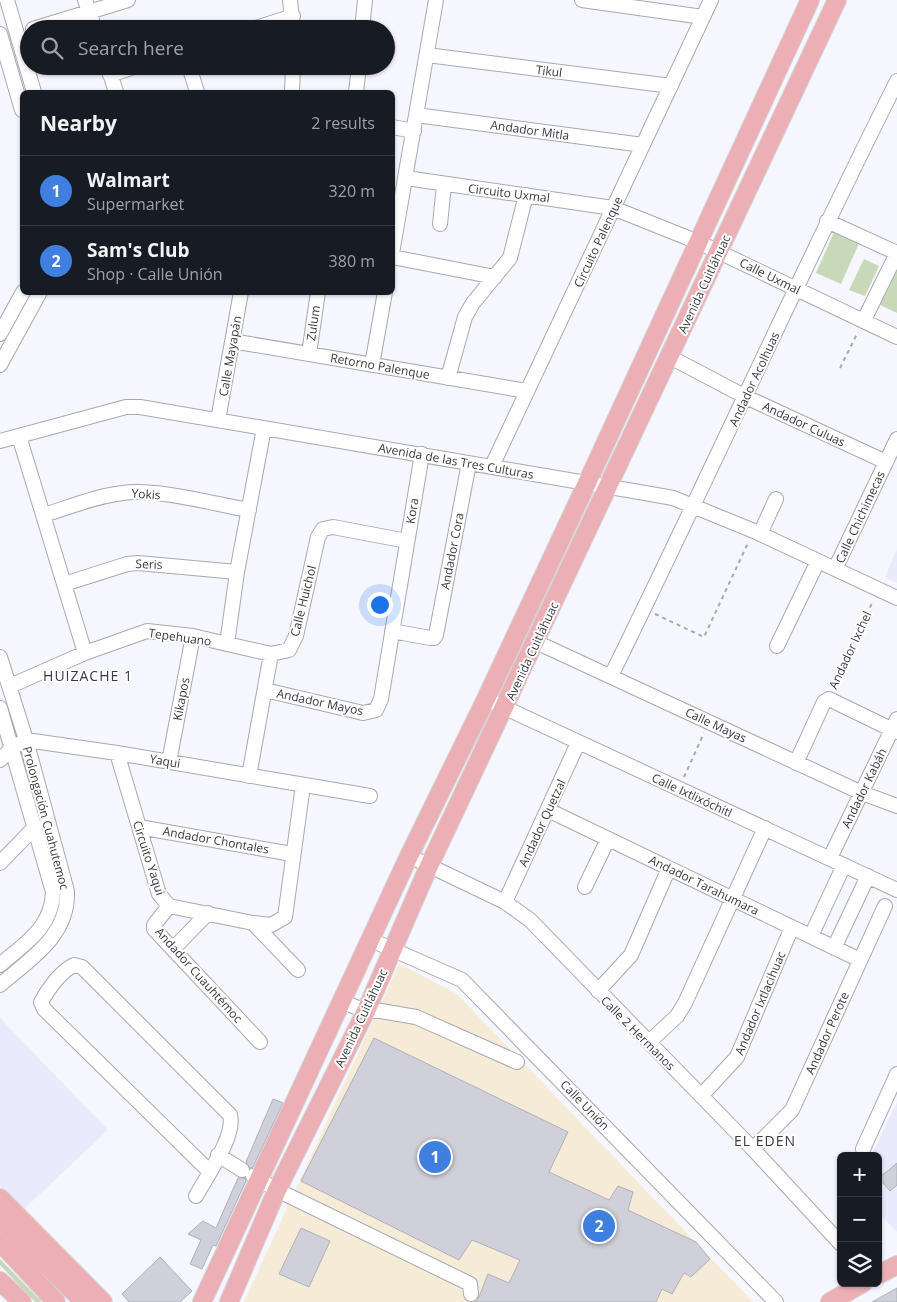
<!DOCTYPE html>
<html lang="en">
<head>
<meta charset="utf-8">
<style>
	body { margin:0; font-family:"Open Sans",sans-serif; background:#242831; color:#f1f3f6 }
	.controls { position:absolute; right:15px; bottom:15px; display:grid; overflow:hidden; border-radius:8px; box-shadow:0 1px 4px #0004 }
	.controls button { width:45px; height:45px; display:grid; place-items:center; padding:0; border:0; border-bottom:1px solid #363941; background:#171b24; color:#f1f3f6; font:25px sans-serif }
	.you { position:absolute; left:379px; top:604px; width:18px; height:18px; margin:-12px; border:4px solid #fff; border-radius:50%; background:#1a73e8; box-shadow:0 0 0 8px #1a73e833 }
	.badge { display:grid; place-items:center; width:32px; height:32px; border-radius:50%; background:#9cb4c3; color:#fff; font-size:16px; font-weight:700 }
	.pin { position:absolute; translate:-50% -50%; border:2px solid #fff; box-shadow:0 1px 5px #0006 }
	.list { margin:0; padding:0; list-style:none }
	h2 { display:flex; justify-content:space-between; align-items:center; height:65px; margin:0; padding:0 20px; font-size:21px }
	h2 small { font-size:16px; font-weight:400; color:#9ea1a6 }
	.list li { display:grid; grid-template-columns:32px 1fr auto; gap:15px; align-items:center; box-sizing:border-box; height:70px; padding:0 20px; border-top:1px solid #363941 }
	.list b { display:block; font-size:19px; white-space:nowrap }
	.list p { margin:0; font-size:16px; white-space:nowrap; color:#9ea1a6 }
	.list em { font-size:16px; font-style:normal; color:#9ea1a6 }
	.icon { flex:none; width:28px; height:28px; fill:none; stroke:currentColor; stroke-width:2; stroke-linecap:round; stroke-linejoin:round }
	.map { position:relative; flex:none; width:897px; height:1302px; overflow:hidden }
	.search { position:absolute; background:#171b24; box-shadow:0 1px 4px #0004; left:20px; top:20px; width:375px; height:55px; display:flex; align-items:center; gap:12px; box-sizing:border-box; padding:0 18px; border-radius:28px; color:#9ea1a6; font-size:19px }
	.panel { position:absolute; background:#171b24; box-shadow:0 1px 4px #0004; left:20px; top:90px; width:375px; height:205px; border-radius:8px }
	.map>svg:first-child { display:block }
</style>
</head>
<body>
<div class="map">
<svg width="897" height="1302" viewBox="0 0 897 1302">
	<rect width="100%" height="100%" fill="#f5f6fe"/>
	<path fill="#f6ebd6" d="M399 964 457 994 753 1302H244Z"/>
	<path fill="#e9eafc" d="M897 549V583L885 577Z
		M0 1018 108 1130 23 1210 0 1186Z
		M897 1102V1232L878 1212V1156H871Z"/>
	<path fill="#c8d9ba" d="M835 230 860 241 841 284 816 273Z
		M864 259 879 266 865 296 849 290Z
		M897 271V313L880 305Z
		M0 1259 42 1302H35L0 1265Z"/>
	<path fill="#cfd0da" stroke="#b0b0ba" d="M374 1038 568 1132 549 1172 609 1200 618 1186 633 1192 628 1210 696 1242 710 1259 691 1277 684 1273 672 1294 662 1289 656 1302H475L479 1297 488 1274 509 1283 520 1260 472 1240 459 1260 301 1181Z
		M273 1099 283 1103 253 1167 250 1168 246 1162Z
		M897 1163V1185L890 1191 879 1178Z
		M238 1178H245L246 1181 216 1246 213 1245 202 1269 190 1264 201 1240 188 1234 203 1221 216 1228Z
		M301 1228 330 1241 309 1287 279 1274Z
		M160 1257 192 1291 180 1302H129L122 1294Z
		M897 1288V1302H872Z"/>
	<g fill="none" stroke-linecap="round" stroke-linejoin="round">
		<g stroke="#a8a8b2" stroke-width="16">
			<path id="minor" d="M7 0 34 92
				M85 0 95 29
				M290 0 293 29
				M582 0 703 17
				M33 29 128 0
				M253 29 293 16
				M362 29 365 0
				M0 34 22 110
				M427 55 671 86
				M189 66 197 92
				M108 67 116 92
				M110 75 137 66
				M292 92 293 66
				M356 92 359 66
				M416 115 643 145
				M392 127 414 131
				M406 178 613 208 698 242 897 337
				M827 221 897 253
				M440 224 444 185
				M392 253 436 0
				M392 257 495 277
				M864 320 897 253
				M0 334 23 292
				M232 341 527 391
				M309 354 318 292
				M670 357 746 397 886 462
				M0 365 40 292
				M372 365 385 292
				M448 378 465 317 473 303 510 258 526 195
				M218 420 241 292
				M19 436 85 653 147 631 193 636 227 644 237 572 264 428
				M0 441 126 407H140L645 493 673 498 754 531 897 598
				M492 466 711 0
				M44 515C70 507 96 496 123 493 157 488 214 504 249 510
				M760 534 776 499
				M835 569 897 439
				M64 584 127 564 138 563 237 572
				M392 631 430 638H434L436 635 469 463
				M536 642 862 793 897 806
				M227 644 271 654 289 650 296 636 318 537 323 529 333 527 407 541
				M777 646 818 561
				M0 657 26 740 67 891C69 936 30 959 0 985
				M611 676C708 479 798 278 897 81
				M10 686 85 653
				M265 690 363 713 376 710 381 699 422 454
				M486 699 897 890
				M0 708 53 892C52 928 25 943 0 965
				M117 753 159 894 169 906 253 923 271 925 285 917 303 785
				M0 760 12 748 26 740 117 753 370 796
				M169 762 193 636
				M796 763 824 702 829 699 897 732
				M249 776 271 654
				M548 810 860 960
				M139 827 292 854
				M409 856 505 902 530 920 753 1149 841 1244
				M830 858 897 719
				M0 863 36 826
				M585 887 608 839
				M505 902 578 743
				M169 906 154 925V929L260 1042
				M253 923 298 970
				M811 936 844 865
				M371 940 462 980 776 1302
				M834 948 868 876
				M173 949 208 913
				M598 991 631 955 669 868
				M343 1002 366 1011H381L416 1017 517 1062
				M649 1042 677 1016 685 1003 765 828
				M701 1096 737 1057 792 927
				M753 1149 792 1110 885 906
				M863 1149 897 1074
				M218 1155 242 1170
				M253 1176 277 1190 470 1284 471 1294
				M196 1196C206 1177 236 1136 230 1115L82 967 74 965C61 971 48 989 41 1002L44 1009 209 1171"/>
		</g>
		<g stroke="#d3d4d5" stroke-width="20">
			<path id="major" d="M0 1198 103 1302
				M0 1219 84 1302
				M0 1242 56 1302
				M878 1275 897 1265
				M0 1281 22 1302
				M202 1302 409 856 486 699 594 468 810 0
				M229 1302 277 1190 366 1011 429 866 837 0
				M830 1302 863 1283"/>
		</g>
		<path stroke="#a9aab0" stroke-width="2" stroke-dasharray="4 4" stroke-linecap="butt" d="M840 368 858 332
			M655 614 704 637 748 543
			M832 687 873 601
			M684 777 704 733"/>
		<use href="#minor" stroke="#fff" stroke-width="14"/>
		<use href="#major" stroke="#ecafb5" stroke-width="18"/>
	</g>
	<g text-anchor="middle" dominant-baseline="central" stroke-width="4" stroke-linejoin="round" paint-order="stroke">
		<g font-size="12" fill="#393a3e" stroke="#fff">
			<text transform="translate(549 71) rotate(7)">Tikul</text>
			<text transform="translate(530 130) rotate(8)">Andador Mitla</text>
			<text transform="translate(509 193) rotate(7)">Circuito Uxmal</text>
			<text transform="translate(598 242) rotate(-65)">Circuito Palenque</text>
			<text transform="translate(770 276) rotate(26)">Calle Uxmal</text>
			<text transform="translate(704 284) rotate(-65)">Avenida Cuitláhuac</text>
			<text transform="translate(313 323) rotate(-82)">Zulum</text>
			<text transform="translate(230 356) rotate(-80)">Calle Mayapán</text>
			<text transform="translate(380 366) rotate(10)">Retorno Palenque</text>
			<text transform="translate(754 379) rotate(-65)">Andador Acolhuas</text>
			<text transform="translate(804 424) rotate(25)">Andador Culuas</text>
			<text transform="translate(456 461) rotate(10)">Avenida de las Tres Culturas</text>
			<text transform="translate(146 494) rotate(4)">Yokis</text>
			<text transform="translate(412 511) rotate(-81)">Kora</text>
			<text transform="translate(860 517) rotate(-65)">Calle Chichimecas</text>
			<text transform="translate(452 551) rotate(-79)">Andador Cora</text>
			<text transform="translate(149 564) rotate(2)">Seris</text>
			<text transform="translate(303 601) rotate(-76)">Calle Huichol</text>
			<text transform="translate(180 637) rotate(8)">Tepehuano</text>
			<text transform="translate(850 650) rotate(-65)">Andador Ixchel</text>
			<text transform="translate(532 651) rotate(-65)">Avenida Cuitláhuac</text>
			<text transform="translate(181 699) rotate(-79)">Kikapos</text>
			<text transform="translate(320 702) rotate(12)">Andador Mayos</text>
			<text transform="translate(716 725) rotate(25)">Calle Mayas</text>
			<text transform="translate(165 761) rotate(10)">Yaqui</text>
			<text transform="translate(864 788) rotate(-64)">Andador Kabáh</text>
			<text transform="translate(692 795) rotate(25)">Calle Ixtlixóchitl</text>
			<text transform="translate(46 818) rotate(75)">Prolongación Cuahutemoc</text>
			<text transform="translate(542 823) rotate(-65)">Andador Quetzal</text>
			<text transform="translate(216 840) rotate(10)">Andador Chontales</text>
			<text transform="translate(149 858) rotate(72)">Circuito Yaqui</text>
			<text transform="translate(704 885) rotate(26)">Andador Tarahumara</text>
			<text transform="translate(199 975) rotate(48)">Andador Cuauhtémoc</text>
			<text transform="translate(760 1003) rotate(-67)">Andador Ixtlacihuac</text>
			<text transform="translate(361 1018) rotate(-65)">Avenida Cuitláhuac</text>
			<text transform="translate(638 1033) rotate(45)">Calle 2 Hermanos</text>
			<text transform="translate(827 1033) rotate(-66)">Andador Perote</text>
			<text transform="translate(585 1105) rotate(46)">Calle Unión</text>
		</g>
		<g font-size="14" letter-spacing="1" fill="#393a3e" stroke="#fff">
			<text x="88" y="675">HUIZACHE 1</text>
			<text x="765" y="1140">EL EDEN</text>
		</g>
	</g>
</svg>
<div class="controls">
<button>+</button>
<button>−</button>
<button><svg class="icon" aria-label="layers" viewBox="0 0 24 24"><path d="M12 4l9 5-9 5-9-5zM3 14l9 5 9-5"/></svg></button>
</div>
<div class="you"></div>
<div class="pin badge" style="left:435px;top:1157px;background:#3f7fe0">1</div>
<div class="pin badge" style="left:599px;top:1226px;background:#3f7fe0">2</div>
<div class="search"><svg class="icon" aria-label="search" viewBox="0 0 24 24"><circle cx="10" cy="10" r="6"/><path d="M15 15l6 6"/></svg>Search here</div>
<section class="panel">
<h2>Nearby<small>2 results</small></h2>
<ul class="list">
<li><span class="badge" style="background:#3f7fe0">1</span><div><b>Walmart</b><p>Supermarket</p></div><em>320 m</em></li>
<li><span class="badge" style="background:#3f7fe0">2</span><div><b>Sam's Club</b><p>Shop · Calle Unión</p></div><em>380 m</em></li>
</ul>
</section>
</div>
</body>
</html>
